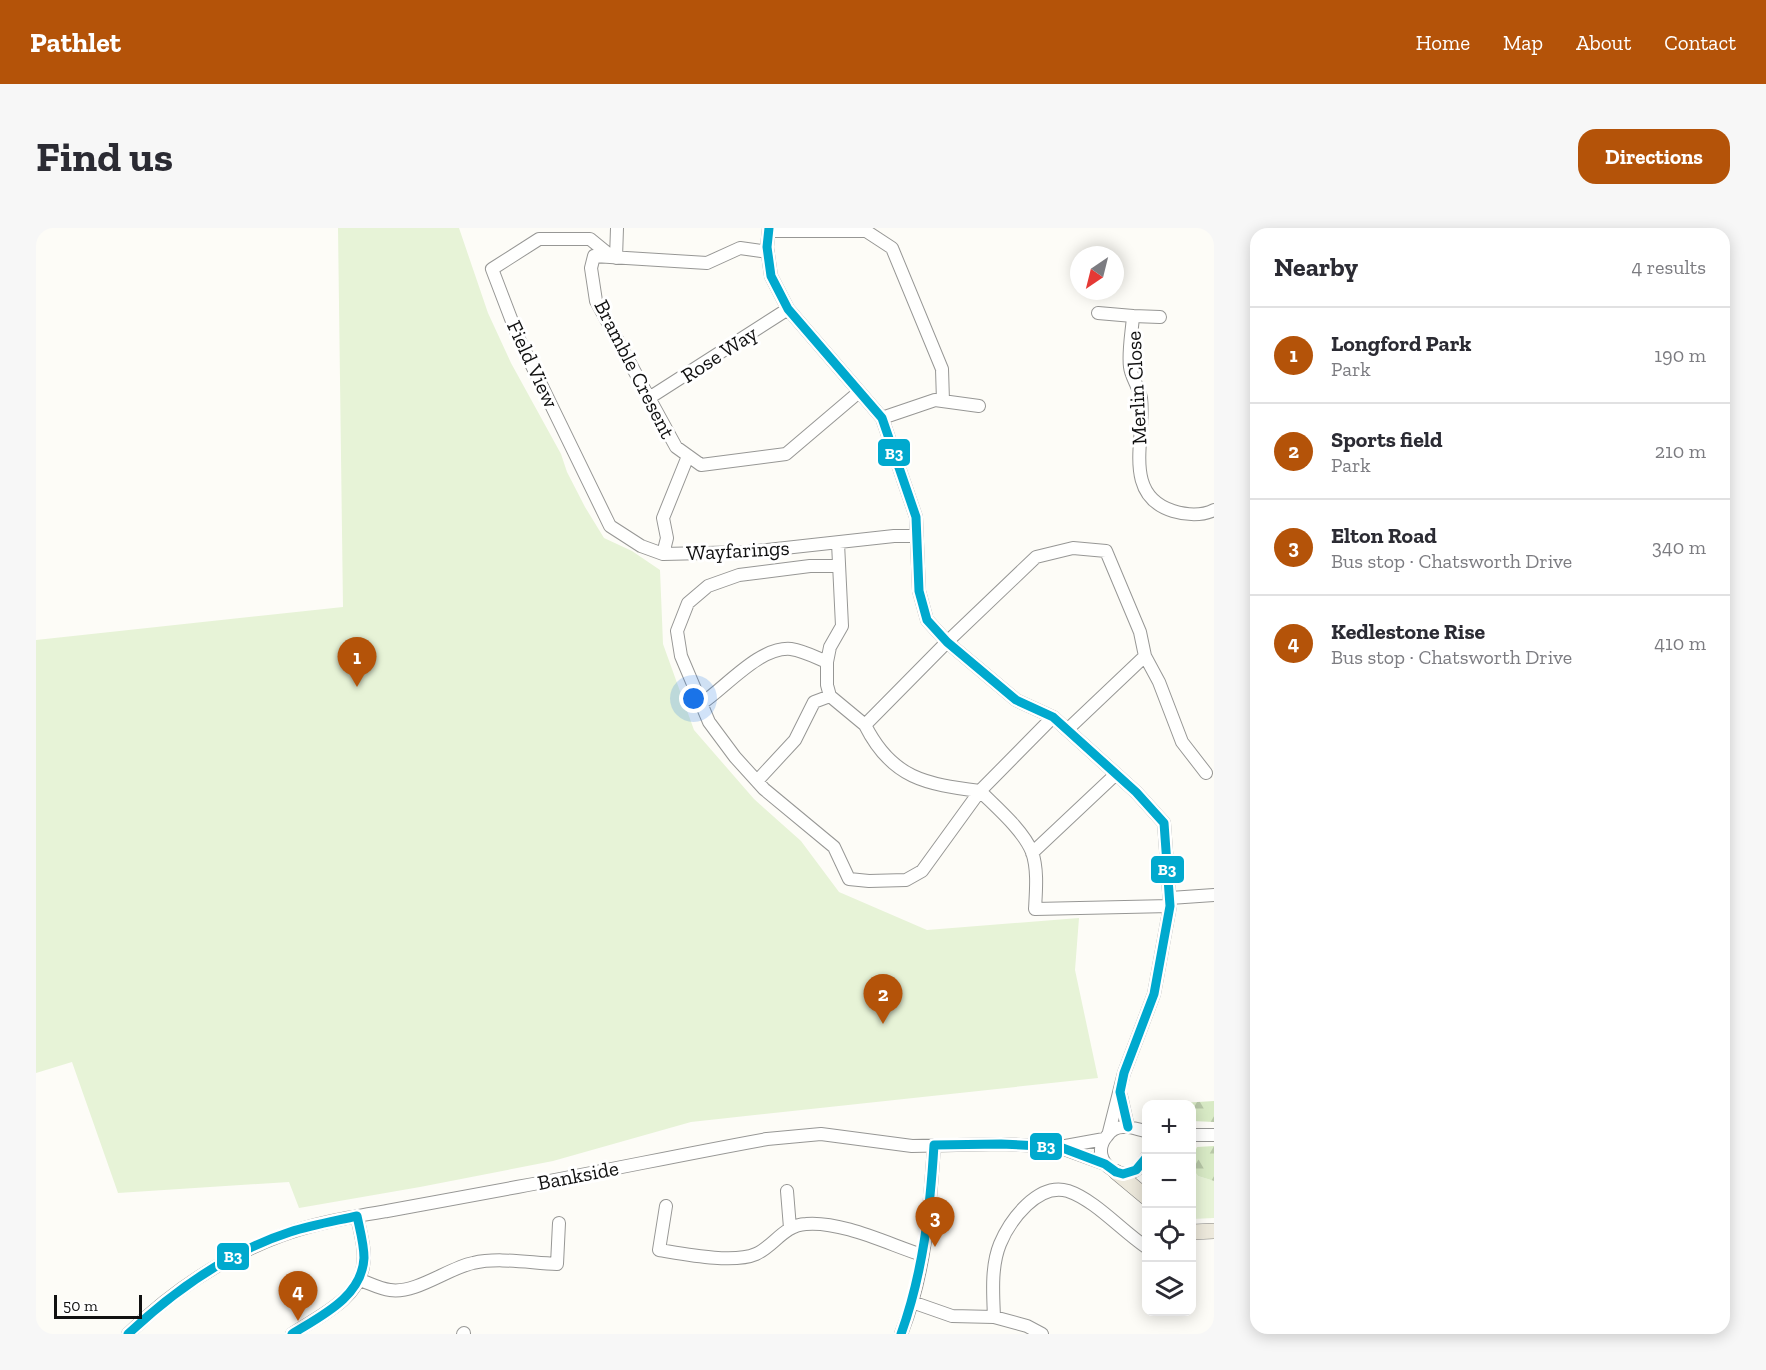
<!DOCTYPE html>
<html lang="en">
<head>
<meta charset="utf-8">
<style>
	body { margin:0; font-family:"Zilla Slab",serif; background:#f7f7f7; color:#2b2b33 }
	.controls { position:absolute; right:18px; bottom:18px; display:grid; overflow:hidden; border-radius:12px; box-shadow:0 3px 15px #0003 }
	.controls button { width:54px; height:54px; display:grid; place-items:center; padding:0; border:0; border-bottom:2px solid #e1e1e2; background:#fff; color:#2b2b33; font:30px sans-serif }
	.compass { position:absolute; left:1034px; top:18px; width:54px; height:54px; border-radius:50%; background:#fff; box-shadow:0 3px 15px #0003; rotate:215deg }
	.scale { position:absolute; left:18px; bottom:15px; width:88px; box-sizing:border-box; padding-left:6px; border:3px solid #111; border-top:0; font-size:16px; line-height:21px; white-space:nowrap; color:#111; -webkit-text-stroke:4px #fff; paint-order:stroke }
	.you { position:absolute; left:658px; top:471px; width:21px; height:21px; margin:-15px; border:4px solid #fff; border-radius:50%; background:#1a73e8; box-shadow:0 0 0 9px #1a73e833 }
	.badge { display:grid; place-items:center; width:39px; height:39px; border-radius:50%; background:#b45309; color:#fff; font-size:20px; font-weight:700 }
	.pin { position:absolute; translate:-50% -50px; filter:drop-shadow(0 2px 3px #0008) }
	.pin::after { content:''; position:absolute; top:32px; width:21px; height:18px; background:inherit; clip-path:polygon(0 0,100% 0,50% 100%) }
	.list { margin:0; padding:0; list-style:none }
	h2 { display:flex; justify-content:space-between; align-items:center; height:78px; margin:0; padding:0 24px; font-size:26px }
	h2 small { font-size:20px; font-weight:400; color:#7c7c81 }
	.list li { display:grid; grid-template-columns:39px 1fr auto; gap:18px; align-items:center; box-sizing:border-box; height:96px; padding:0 24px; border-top:2px solid #e1e1e2 }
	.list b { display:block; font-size:22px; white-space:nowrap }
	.list p { margin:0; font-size:20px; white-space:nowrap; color:#7c7c81 }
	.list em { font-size:20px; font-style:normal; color:#7c7c81 }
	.icon { flex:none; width:33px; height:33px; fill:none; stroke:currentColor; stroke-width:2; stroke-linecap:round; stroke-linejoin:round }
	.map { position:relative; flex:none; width:1178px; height:1106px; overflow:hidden; border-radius:18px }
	header { display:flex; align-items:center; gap:36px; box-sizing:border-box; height:84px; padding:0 30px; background:#b45309; color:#fff }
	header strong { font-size:28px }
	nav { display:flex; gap:33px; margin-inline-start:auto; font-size:21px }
	.intro { display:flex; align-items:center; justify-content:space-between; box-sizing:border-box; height:144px; padding:0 36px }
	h1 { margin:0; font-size:42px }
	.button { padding:15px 27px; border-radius:18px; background:#b45309; color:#fff; font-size:21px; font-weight:700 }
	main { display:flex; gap:36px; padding:0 36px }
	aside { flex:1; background:#fff; border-radius:18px; box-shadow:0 3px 15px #0003 }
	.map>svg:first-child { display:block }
</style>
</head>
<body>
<header>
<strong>Pathlet</strong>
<nav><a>Home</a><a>Map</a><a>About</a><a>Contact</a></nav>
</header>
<div class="intro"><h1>Find us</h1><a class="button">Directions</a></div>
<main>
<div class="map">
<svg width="1178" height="1106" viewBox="0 0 1178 1106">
	<defs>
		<pattern id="forest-firs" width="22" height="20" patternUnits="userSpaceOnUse" patternTransform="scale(1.5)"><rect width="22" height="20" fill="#d8eac5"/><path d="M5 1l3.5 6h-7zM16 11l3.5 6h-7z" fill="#b8c8a8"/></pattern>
	</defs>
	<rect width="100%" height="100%" fill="#fdfcf7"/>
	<path fill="#e7f3d7" d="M302 0H423L452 85 475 135 525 226 531 244 549 279 568 310 596 323 624 342 627 416 658 502 718 571 765 613 803 664 891 702 1043 690 1039 742 1062 850 655 894 517 933 384 959 263 980 253 954 82 965 36 834 0 845V412L307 379Z
		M1156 940 1162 948 1178 953V990L1156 991Z"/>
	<path fill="url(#forest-firs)" d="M1178 873V894L1156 893V876H1145V875Z
		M1178 918V953L1162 948 1156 940 1157 928 1161 919Z"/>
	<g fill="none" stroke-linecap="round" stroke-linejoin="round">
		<g stroke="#979795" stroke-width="14">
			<path id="minor" d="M733 0 731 19 735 48 752 81 846 190 880 289 883 363 891 392 911 414 980 472 1017 489 1100 564 1128 595 1134 678 1118 766 1088 845 1073 904
				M733 3H830L856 20 906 141 907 173
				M732 24 704 20 671 35 558 28 555 40 560 73 640 219 665 237 750 226 823 164
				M576 29 554 11H503L456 41 482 109 574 298 605 318 627 326
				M580 30 581 0
				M1062 85 1097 88C1096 104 1092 123 1094 139 1095 149 1103 159 1105 170 1110 209 1085 267 1137 283 1150 287 1166 288 1178 282
				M1097 88 1124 89
				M613 170 752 81
				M846 190 899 172 943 178
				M652 228 627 290 631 310 627 326 712 324 858 308H881
				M802 315 806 398 794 419 791 434V457L794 468 829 497
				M803 338H774L703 347 672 358 652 375 641 403 645 428 673 494 699 529 728 561 798 619 813 651 833 653 870 652 886 643 944 563C890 556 856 551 829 497L911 414 1000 329 1037 320 1070 323 1104 404 1109 428 1123 454 1146 514 1170 545
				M666 475C690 459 724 418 755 421 768 423 779 429 791 434
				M1017 489 944 563C961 580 987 602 996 624 1002 641 1000 663 999 681L1134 678
				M1031 502 1109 428
				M721 553 759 512 778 474 794 468
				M996 625 1080 546
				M1134 670 1178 667
				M1085 868 1092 899
				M1110 903C1103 902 1095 898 1087 899 1080 899 1075 902 1071 908 1049 933 1093 965 1110 930
				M1156 907H1178
				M1025 920 1069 936
				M751 963 754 1000
				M630 978 623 1022C648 1026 697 1036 720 1026 738 1018 748 997 770 996 806 993 852 1016 886 1027
				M324 1052C333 1055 344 1061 354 1062 380 1066 412 1040 437 1035 463 1029 494 1035 521 1036L523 995
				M876 1074 916 1088 958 1089 991 1098 1006 1106
				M958 1089C957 1065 955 1038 964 1016 974 992 1002 954 1032 963 1059 972 1086 1003 1110 1019
				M92 1106C135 1064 188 1029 244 1008 278 995 315 989 351 983 394 975 437 967 481 959 564 944 648 926 731 911L785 906 876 918 965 916 1024 919 1068 911
				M256 1106C281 1089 322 1072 327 1038 330 1022 324 1004 321 988
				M427 1106 428 1105
				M865 1106C889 1047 894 980 898 917"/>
		</g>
		<g stroke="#858482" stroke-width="16">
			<path id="major" d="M1110 932V938
				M1080 944 1110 969
				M1156 1004 1178 1003"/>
		</g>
		<use href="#minor" stroke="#fffffe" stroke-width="12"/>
		<use href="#major" stroke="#ede9dc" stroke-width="15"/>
		<g stroke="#fff" stroke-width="14">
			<path id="bus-1" d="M733 0 731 19 735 48 752 81 846 190 880 289 883 363 891 392 911 414 980 472 1017 489 1100 564 1128 595 1134 678 1118 766 1088 845 1084 864 1092 899
				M898 917 965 916 1024 919 1069 936 1080 944 1087 946 1100 942 1110 930
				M92 1106C139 1062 192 1024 254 1004 276 997 299 993 321 988
				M256 1106C285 1088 326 1069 328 1030 328 1016 324 1002 321 988
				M865 1106C887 1045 894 982 898 917"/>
		</g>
		<use href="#bus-1" stroke="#00a9ce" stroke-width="9"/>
	</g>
	<g text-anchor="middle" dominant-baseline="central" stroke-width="6" stroke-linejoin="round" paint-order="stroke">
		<g font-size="21" fill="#111" stroke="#fff">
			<text transform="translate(683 126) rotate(-33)">Rose Way</text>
			<text transform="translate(497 136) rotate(65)">Field View</text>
			<text transform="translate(599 141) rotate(63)">Bramble Cresent</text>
			<text transform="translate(1100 160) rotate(-93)">Merlin Close</text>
			<text transform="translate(702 322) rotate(-3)">Wayfarings</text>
			<text transform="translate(542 947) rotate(-11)">Bankside</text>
		</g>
	</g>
	<g stroke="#fff" stroke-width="2">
		<rect x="841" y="210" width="34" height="29" rx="6" fill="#00a9ce"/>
		<rect x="1114" y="627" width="35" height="29" rx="6" fill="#00a9ce"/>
		<rect x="993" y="904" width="34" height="29" rx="6" fill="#00a9ce"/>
		<rect x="180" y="1014" width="34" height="29" rx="6" fill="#00a9ce"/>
	</g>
	<g font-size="16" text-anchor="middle" font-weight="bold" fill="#fff">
		<text x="858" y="231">B3</text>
		<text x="1131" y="647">B3</text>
		<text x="1010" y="924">B3</text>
		<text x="197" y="1034">B3</text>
	</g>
</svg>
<div class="controls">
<button>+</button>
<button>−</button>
<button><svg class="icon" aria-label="locate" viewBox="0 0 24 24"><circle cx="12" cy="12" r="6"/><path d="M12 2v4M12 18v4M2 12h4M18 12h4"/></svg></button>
<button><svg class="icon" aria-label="layers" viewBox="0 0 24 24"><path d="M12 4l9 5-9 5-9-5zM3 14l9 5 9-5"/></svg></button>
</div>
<svg class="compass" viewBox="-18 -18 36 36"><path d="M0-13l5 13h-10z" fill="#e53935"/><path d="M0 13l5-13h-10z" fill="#7c7c81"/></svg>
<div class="scale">50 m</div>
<div class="you"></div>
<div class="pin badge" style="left:321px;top:459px">1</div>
<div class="pin badge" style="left:847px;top:796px">2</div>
<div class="pin badge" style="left:899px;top:1019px">3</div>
<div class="pin badge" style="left:262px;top:1093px">4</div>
</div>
<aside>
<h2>Nearby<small>4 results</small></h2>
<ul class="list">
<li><span class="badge">1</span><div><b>Longford Park</b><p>Park</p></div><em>190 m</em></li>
<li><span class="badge">2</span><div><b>Sports field</b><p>Park</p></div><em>210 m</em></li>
<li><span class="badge">3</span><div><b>Elton Road</b><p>Bus stop · Chatsworth Drive</p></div><em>340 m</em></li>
<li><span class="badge">4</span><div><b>Kedlestone Rise</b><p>Bus stop · Chatsworth Drive</p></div><em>410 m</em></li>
</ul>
</aside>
</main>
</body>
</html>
